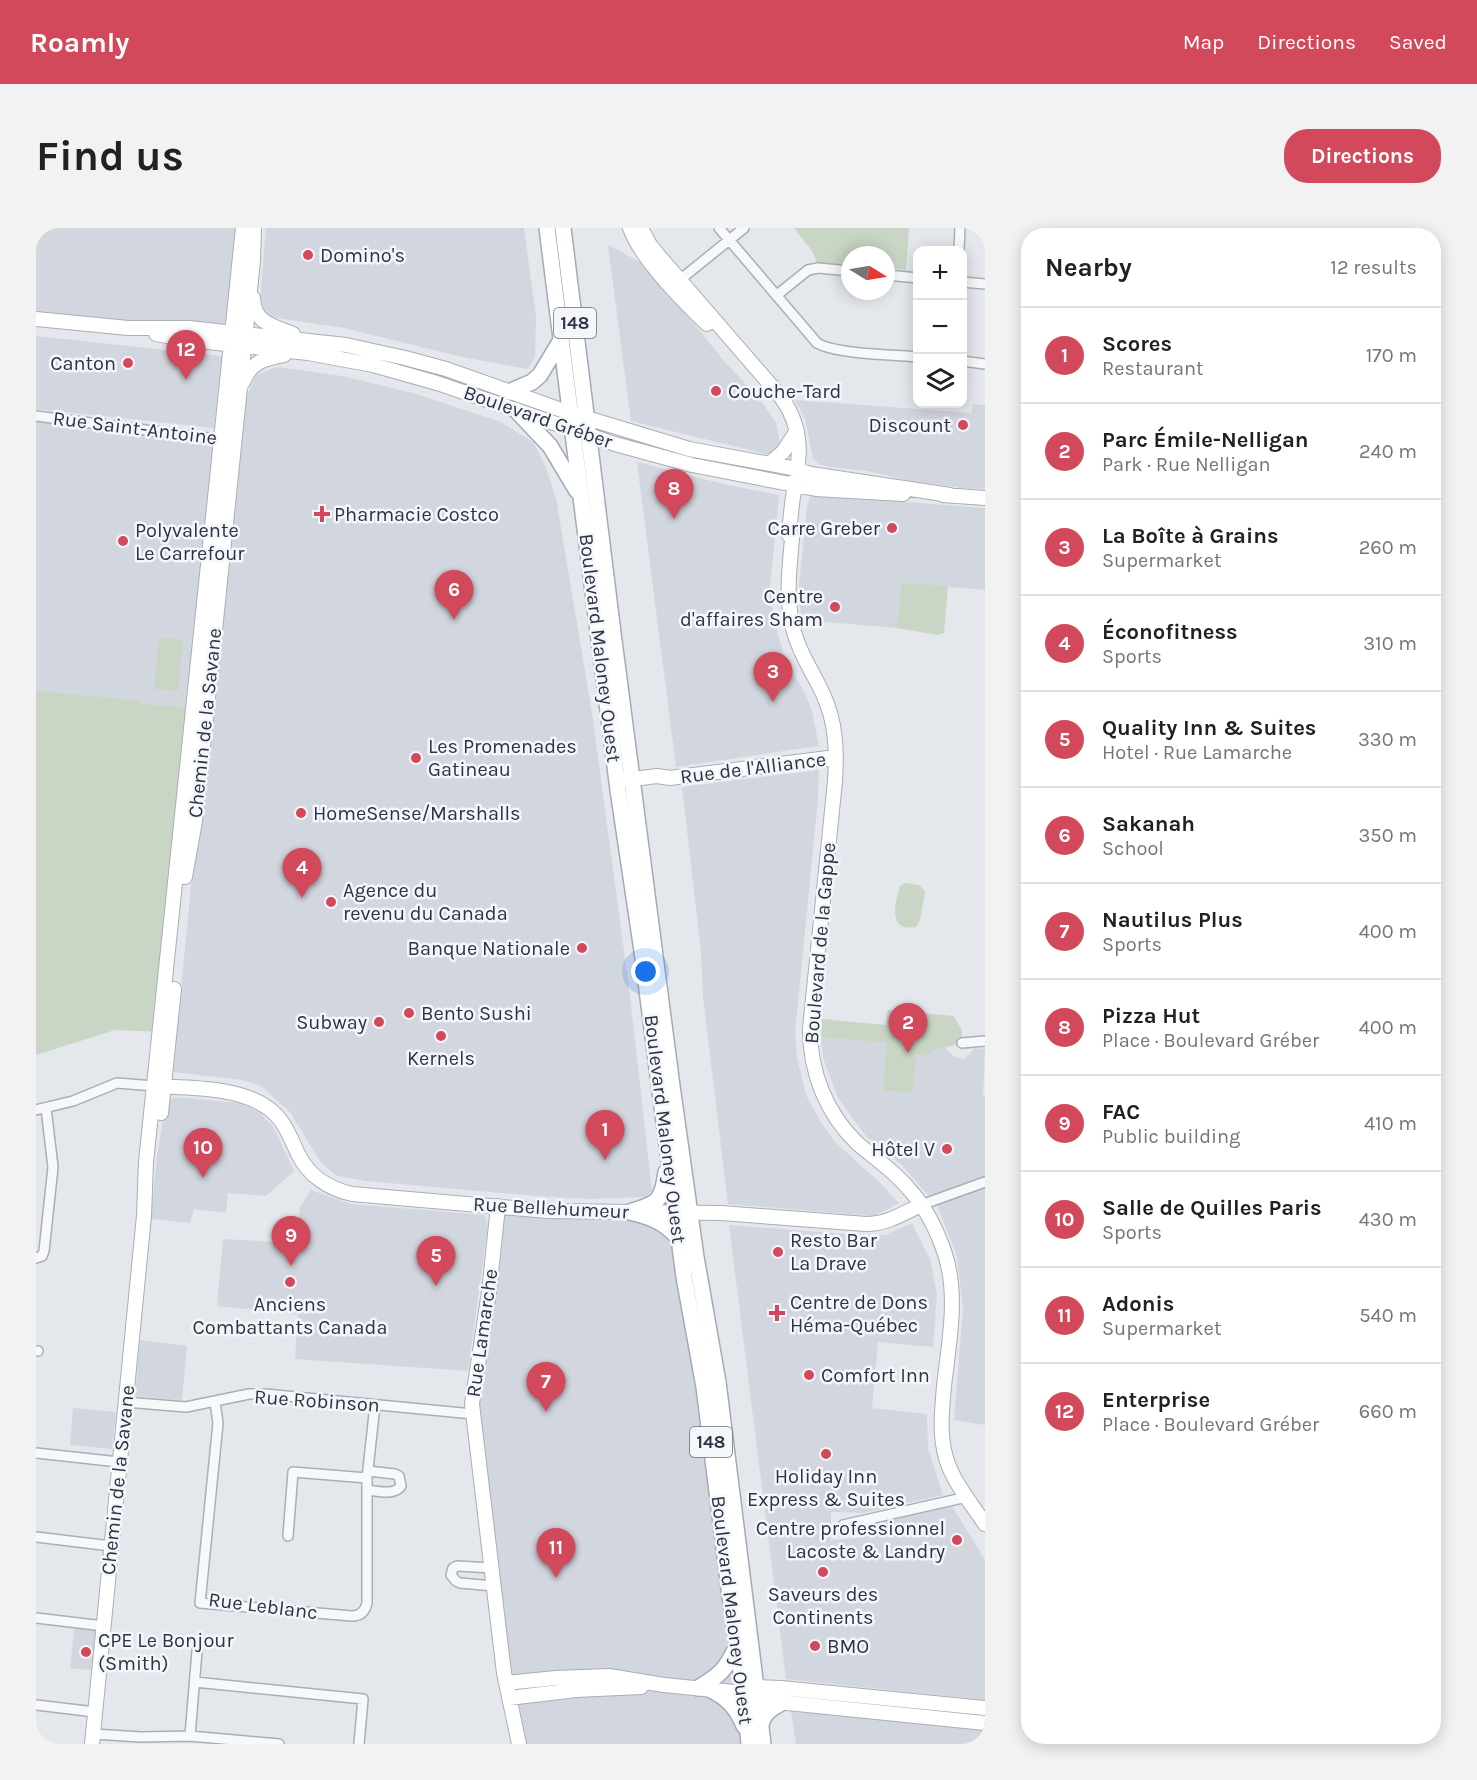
<!DOCTYPE html>
<html lang="en">
<head>
<meta charset="utf-8">
<style>
	body { margin:0; font-family:Karla,sans-serif; background:#f2f2f2; color:#202124 }
	.controls { position:absolute; right:18px; top:18px; display:grid; overflow:hidden; border-radius:12px; box-shadow:0 3px 15px #0003 }
	.controls button { width:54px; height:54px; display:grid; place-items:center; padding:0; border:0; border-bottom:2px solid #e0e0e0; background:#fff; color:#202124; font:30px sans-serif }
	.compass { position:absolute; left:805px; top:18px; width:54px; height:54px; border-radius:50%; background:#fff; box-shadow:0 3px 15px #0003; rotate:101deg }
	.you { position:absolute; left:610px; top:744px; width:21px; height:21px; margin:-15px; border:4px solid #fff; border-radius:50%; background:#1a73e8; box-shadow:0 0 0 9px #1a73e833 }
	.badge { display:grid; place-items:center; width:39px; height:39px; border-radius:50%; background:#d1495b; color:#fff; font-size:20px; font-weight:700 }
	.pin { position:absolute; translate:-50% -50px; filter:drop-shadow(0 2px 3px #0008) }
	.pin::after { content:''; position:absolute; top:32px; width:21px; height:18px; background:inherit; clip-path:polygon(0 0,100% 0,50% 100%) }
	.list { margin:0; padding:0; list-style:none }
	h2 { display:flex; justify-content:space-between; align-items:center; height:78px; margin:0; padding:0 24px; font-size:26px }
	h2 small { font-size:20px; font-weight:400; color:#757577 }
	.list li { display:grid; grid-template-columns:39px 1fr auto; gap:18px; align-items:center; box-sizing:border-box; height:96px; padding:0 24px; border-top:2px solid #e0e0e0 }
	.list b { display:block; font-size:22px; white-space:nowrap }
	.list p { margin:0; font-size:20px; white-space:nowrap; color:#757577 }
	.list em { font-size:20px; font-style:normal; color:#757577 }
	.icon { flex:none; width:33px; height:33px; fill:none; stroke:currentColor; stroke-width:2; stroke-linecap:round; stroke-linejoin:round }
	.map { position:relative; flex:none; width:949px; height:1516px; overflow:hidden; border-radius:24px }
	header { display:flex; align-items:center; gap:36px; box-sizing:border-box; height:84px; padding:0 30px; background:#d1495b; color:#fff }
	header strong { font-size:28px }
	nav { display:flex; gap:33px; margin-inline-start:auto; font-size:21px }
	.intro { display:flex; align-items:center; justify-content:space-between; box-sizing:border-box; height:144px; padding:0 36px }
	h1 { margin:0; font-size:42px }
	.button { padding:15px 27px; border-radius:24px; background:#d1495b; color:#fff; font-size:21px; font-weight:700 }
	main { display:flex; gap:36px; padding:0 36px }
	aside { flex:1; background:#fff; border-radius:24px; box-shadow:0 3px 15px #0003 }
	.map>svg:first-child { display:block }
</style>
</head>
<body>
<header>
<strong>Roamly</strong>
<nav><a>Map</a><a>Directions</a><a>Saved</a></nav>
</header>
<div class="intro"><h1>Find us</h1><a class="button">Directions</a></div>
<main>
<div class="map">
<svg width="949" height="1516" viewBox="0 0 949 1516">
	<rect width="100%" height="100%" fill="#e4e7ec"/>
	<path fill="#d2d6de" d="M0 0H207L196 104 0 91Z
		M230 0H488L500 89 499 129 492 141 426 129 308 100 235 89 224 75Z
		M572 17 604 34 634 66 688 133 722 169 740 195 744 215 743 223 734 227 595 193Z
		M0 108 186 128 178 200 0 181Z
		M241 139 306 148 377 165 465 194 497 214 509 237 520 270 556 485 593 760 616 963 609 969 555 971 500 968 330 953 301 948 285 935 254 884 225 858 206 852 137 844 155 658 171 551 210 171 219 148Z
		M759 172 935 185 937 176 949 177V261L928 260 875 253 831 243 793 239 782 236 777 230 769 191Z
		M0 188 185 211 157 480 104 475 103 473 0 462Z
		M601 234 687 256 743 267 734 359 738 393 748 427 757 445 769 465 776 483 783 518 640 539Z
		M775 267 949 280V362L865 355 861 400 766 392 762 368 771 278Z
		M783 542 782 571 759 804 761 829 770 867 786 896 798 913 843 954 863 975 838 988 692 976 667 769 665 724 646 559Z
		M785 809 851 815 877 864 879 827 909 819 917 828 927 831 933 827 938 820 949 821 947 868H949V1197L918 1192 927 1080 921 1028 902 979 867 938 829 907 802 870 787 830Z
		M139 869 203 875 222 883 238 900 258 943 230 968 192 965 190 985 158 981 154 995 115 991 121 928 130 874Z
		M275 962 315 976 448 987 452 997 432 1143 259 1131 262 1086 181 1078 187 1011 259 1015 264 980Z
		M462 978 639 985 713 1516H483L437 1186Z
		M876 995 894 1031 901 1066 897 1119 842 1114 836 1180 891 1186 892 1221 907 1267 827 1285 795 1284V1312L823 1310 830 1298 916 1278 949 1332V1472L750 1451 693 997 822 1007H849Z
		M104 1112 151 1118 146 1172 99 1168Z
		M37 1180 80 1184 76 1221 34 1217Z
		M39 1395 68 1398 63 1443 34 1440Z
		M755 1483 949 1501V1516H760Z"/>
	<path fill="#c9d6c5" d="M758 0H873L870 42 850 40V27H814V38L781 35 776 23Z
		M865 355 912 358 908 405 902 407 861 400Z
		M123 409 147 412 142 463 118 461Z
		M0 462 104 473V475L157 480 124 804 79 802 0 827Z
		M869 655 883 657 889 663 884 692 880 699C851 704 859 676 864 658Z
		M852 782 918 788 926 803V815L895 823 892 827H880L877 865 847 862 851 815 785 809 786 791 850 797Z"/>
	<g fill="none" stroke-linecap="round" stroke-linejoin="round">
		<g stroke="#a9aeb7" stroke-width="12">
			<path id="street" d="M683 0 781 115C799 126 858 127 882 129
				M923 22 924 0
				M850 47 882 50
				M926 54 949 56
				M640 55 708 0
				M741 67 772 42 782 40 814 43
				M926 133 949 136
				M0 188 188 212
				M926 815 949 813
				M0 882 37 873 81 855 118 858
				M885 977 949 954
				M0 1030 6 1028 8 1023 17 939 10 880
				M0 1123H2
				M89 1174 150 1179 213 1166H229L437 1186
				M179 1174 182 1195 164 1375 316 1388C324 1388 329 1384 331 1375V1250L339 1177
				M0 1225 83 1234
				M331 1262C342 1263 358 1268 365 1258L363 1248 359 1246 332 1243
				M807 1297 931 1269
				M252 1308 257 1244 331 1250
				M0 1309 75 1318
				M456 1340 421 1338 417 1340 415 1347 420 1353 424 1355 458 1358
				M0 1390 68 1398
				M159 1454 327 1471 323 1516
				M0 1477 59 1484
				M57 1506 105 1509 154 1508 243 1516
				M154 1508 161 1423"/>
		</g>
		<g stroke="#a9aeb7" stroke-width="16">
			<path id="secondary" d="M594 0C605 31 647 73 671 96
				M605 0 614 17 623 28 745 169C769 202 764 232 757 269 755 282 754 295 753 307L756 311C753 344 749 375 759 407 765 428 778 446 787 466 800 494 801 522 799 553L774 801C774 844 790 885 821 915 838 930 857 942 872 960 888 977 900 1000 908 1023 923 1065 913 1114 908 1158 906 1182 903 1206 910 1230 917 1254 935 1275 949 1296
				M217 70C218 95 237 98 257 106
				M0 91 92 100H153L310 117 369 130 410 141 534 185 653 221 751 239 775 246 914 267
				M120 106 153 112 272 125 337 137 401 155 579 216 656 237 780 261 867 266
				M207 154C214 134 230 130 248 127
				M733 236 747 224 761 203
				M907 267 949 270
				M581 553 621 548 634 550 800 529
				M149 649 159 593 165 538 217 33 218 0
				M120 858C155 860 204 859 232 880 248 891 254 909 262 926 273 948 293 961 316 966L512 983 685 985 830 996C851 996 866 986 885 977
				M125 885 138 761
				M462 978 453 1064 436 1176 468 1445 483 1516
				M470 1455 520 1450 573 1448 628 1457 708 1465 722 1472 949 1495
				M712 1463 720 1459 745 1460 949 1480
				M473 1470 540 1462 605 1459
				M56 1516 108 988 110 934 207 0"/>
		</g>
		<g stroke="#a3abb8" stroke-width="18">
			<path id="primary" d="M511 0 582 562 606 723 648 1049 668 1159 694 1368 708 1465 713 1516
				M527 0 577 405 636 858 660 1029 682 1154 727 1516
				M473 164 496 154 504 147 525 112
				M480 182 514 218 541 263
				M594 984C621 975 626 975 630 944
				M594 984C615 989 629 994 643 1011
				M662 1460C683 1448 691 1441 701 1417
				M675 1462C692 1470 701 1481 708 1498
				M725 1497C728 1484 736 1480 747 1474"/>
		</g>
		<use href="#street" stroke="#f7f8fa" stroke-width="9"/>
		<use href="#secondary" stroke="#fff" stroke-width="14"/>
		<use href="#primary" stroke="#fff" stroke-width="15"/>
	</g>
	<g fill="#d1495b" stroke="#f4f6f9" stroke-width="2">
		<circle cx="272" cy="27" r="6"/>
		<circle cx="92" cy="135" r="6"/>
		<circle cx="680" cy="163" r="6"/>
		<circle cx="927" cy="197" r="6"/>
		<path d="M283 277h6v6h6v6h-6v6h-6v-6h-6v-6h6z"/>
		<circle cx="856" cy="300" r="6"/>
		<circle cx="87" cy="313" r="6"/>
		<circle cx="799" cy="379" r="6"/>
		<circle cx="380" cy="530" r="6"/>
		<circle cx="265" cy="585" r="6"/>
		<circle cx="295" cy="674" r="6"/>
		<circle cx="546" cy="720" r="6"/>
		<circle cx="373" cy="785" r="6"/>
		<circle cx="343" cy="794" r="6"/>
		<circle cx="405" cy="808" r="6"/>
		<circle cx="911" cy="921" r="6"/>
		<circle cx="742" cy="1024" r="6"/>
		<circle cx="254" cy="1054" r="6"/>
		<path d="M738 1076h6v6h6v6h-6v6h-6v-6h-6v-6h6z"/>
		<circle cx="773" cy="1147" r="6"/>
		<circle cx="790" cy="1226" r="6"/>
		<circle cx="921" cy="1312" r="6"/>
		<circle cx="787" cy="1344" r="6"/>
		<circle cx="779" cy="1418" r="6"/>
		<circle cx="50" cy="1424" r="6"/>
	</g>
	<g text-anchor="middle" dominant-baseline="central" stroke-width="5" stroke-linejoin="round" paint-order="stroke">
		<g fill="#f4f6f9" stroke="#676e7b" stroke-width="1.5">
			<rect x="518" y="80" width="42" height="30" rx="4.5"/>
			<rect x="654" y="1199" width="42" height="30" rx="4.5"/>
		</g>
		<g font-size="18" font-weight="bold" fill="#2b3445">
			<text x="539" y="95">148</text>
			<text x="675" y="1214">148</text>
		</g>
		<g font-size="20" fill="#2b3445" stroke="#f4f6f9" text-anchor="start">
			<text x="284" y="27">Domino's</text>
			<text x="80" y="135" text-anchor="end">Canton</text>
			<text x="692" y="163">Couche-Tard</text>
			<text x="915" y="197" text-anchor="end">Discount</text>
			<text x="298" y="286">Pharmacie Costco</text>
			<text x="844" y="300" text-anchor="end">Carre Greber</text>
			<text x="99" y="302">Polyvalente<tspan x="99" dy="23">Le Carrefour</tspan></text>
			<text x="787" y="368" text-anchor="end">Centre<tspan x="787" dy="23">d'affaires Sham</tspan></text>
			<text x="392" y="518">Les Promenades<tspan x="392" dy="23">Gatineau</tspan></text>
			<text x="277" y="585">HomeSense/Marshalls</text>
			<text x="307" y="662">Agence du<tspan x="307" dy="23">revenu du Canada</tspan></text>
			<text x="534" y="720" text-anchor="end">Banque Nationale</text>
			<text x="385" y="785">Bento Sushi</text>
			<text x="331" y="794" text-anchor="end">Subway</text>
			<text x="405" y="830" text-anchor="middle">Kernels</text>
			<text x="899" y="921" text-anchor="end">Hôtel V</text>
			<text x="754" y="1012">Resto Bar<tspan x="754" dy="23">La Drave</tspan></text>
			<text x="754" y="1074">Centre de Dons<tspan x="754" dy="23">Héma-Québec</tspan></text>
			<text x="254" y="1076" text-anchor="middle">Anciens<tspan x="254" dy="23">Combattants Canada</tspan></text>
			<text x="785" y="1147">Comfort Inn</text>
			<text x="790" y="1248" text-anchor="middle">Holiday Inn<tspan x="790" dy="23">Express &amp; Suites</tspan></text>
			<text x="909" y="1300" text-anchor="end">Centre professionnel<tspan x="909" dy="23">Lacoste &amp; Landry</tspan></text>
			<text x="787" y="1366" text-anchor="middle">Saveurs des<tspan x="787" dy="23">Continents</tspan></text>
			<text x="62" y="1412">CPE Le Bonjour<tspan x="62" dy="23">(Smith)</tspan></text>
			<text x="791" y="1418">BMO</text>
		</g>
		<g font-size="20" fill="#2b3445" stroke="#f4f6f9">
			<text transform="translate(502 189) rotate(19)">Boulevard Gréber</text>
			<text transform="translate(99 200) rotate(7)">Rue Saint-Antoine</text>
			<text transform="translate(564 420) rotate(83)">Boulevard Maloney Ouest</text>
			<text transform="translate(169 495) rotate(-84)">Chemin de la Savane</text>
			<text transform="translate(717 540) rotate(-7)">Rue de l'Alliance</text>
			<text transform="translate(784 715) rotate(-85)">Boulevard de la Gappe</text>
			<text transform="translate(629 901) rotate(83)">Boulevard Maloney Ouest</text>
			<text transform="translate(515 980) rotate(3)">Rue Bellehumeur</text>
			<text transform="translate(446 1105) rotate(-82)">Rue Lamarche</text>
			<text transform="translate(281 1173) rotate(4)">Rue Robinson</text>
			<text transform="translate(82 1252) rotate(-84)">Chemin de la Savane</text>
			<text transform="translate(227 1378) rotate(7)">Rue Leblanc</text>
			<text transform="translate(696 1382) rotate(83)">Boulevard Maloney Ouest</text>
		</g>
	</g>
</svg>
<div class="controls">
<button>+</button>
<button>−</button>
<button><svg class="icon" aria-label="layers" viewBox="0 0 24 24"><path d="M12 4l9 5-9 5-9-5zM3 14l9 5 9-5"/></svg></button>
</div>
<svg class="compass" viewBox="-18 -18 36 36"><path d="M0-13l5 13h-10z" fill="#e53935"/><path d="M0 13l5-13h-10z" fill="#757577"/></svg>
<div class="you"></div>
<div class="pin badge" style="left:569px;top:932px">1</div>
<div class="pin badge" style="left:872px;top:825px">2</div>
<div class="pin badge" style="left:737px;top:474px">3</div>
<div class="pin badge" style="left:266px;top:670px">4</div>
<div class="pin badge" style="left:400px;top:1058px">5</div>
<div class="pin badge" style="left:418px;top:392px">6</div>
<div class="pin badge" style="left:510px;top:1184px">7</div>
<div class="pin badge" style="left:638px;top:291px">8</div>
<div class="pin badge" style="left:255px;top:1038px">9</div>
<div class="pin badge" style="left:167px;top:950px">10</div>
<div class="pin badge" style="left:520px;top:1350px">11</div>
<div class="pin badge" style="left:150px;top:152px">12</div>
</div>
<aside>
<h2>Nearby<small>12 results</small></h2>
<ul class="list">
<li><span class="badge">1</span><div><b>Scores</b><p>Restaurant</p></div><em>170 m</em></li>
<li><span class="badge">2</span><div><b>Parc Émile-Nelligan</b><p>Park · Rue Nelligan</p></div><em>240 m</em></li>
<li><span class="badge">3</span><div><b>La Boîte à Grains</b><p>Supermarket</p></div><em>260 m</em></li>
<li><span class="badge">4</span><div><b>Éconofitness</b><p>Sports</p></div><em>310 m</em></li>
<li><span class="badge">5</span><div><b>Quality Inn &amp; Suites</b><p>Hotel · Rue Lamarche</p></div><em>330 m</em></li>
<li><span class="badge">6</span><div><b>Sakanah</b><p>School</p></div><em>350 m</em></li>
<li><span class="badge">7</span><div><b>Nautilus Plus</b><p>Sports</p></div><em>400 m</em></li>
<li><span class="badge">8</span><div><b>Pizza Hut</b><p>Place · Boulevard Gréber</p></div><em>400 m</em></li>
<li><span class="badge">9</span><div><b>FAC</b><p>Public building</p></div><em>410 m</em></li>
<li><span class="badge">10</span><div><b>Salle de Quilles Paris</b><p>Sports</p></div><em>430 m</em></li>
<li><span class="badge">11</span><div><b>Adonis</b><p>Supermarket</p></div><em>540 m</em></li>
<li><span class="badge">12</span><div><b>Enterprise</b><p>Place · Boulevard Gréber</p></div><em>660 m</em></li>
</ul>
</aside>
</main>
</body>
</html>
